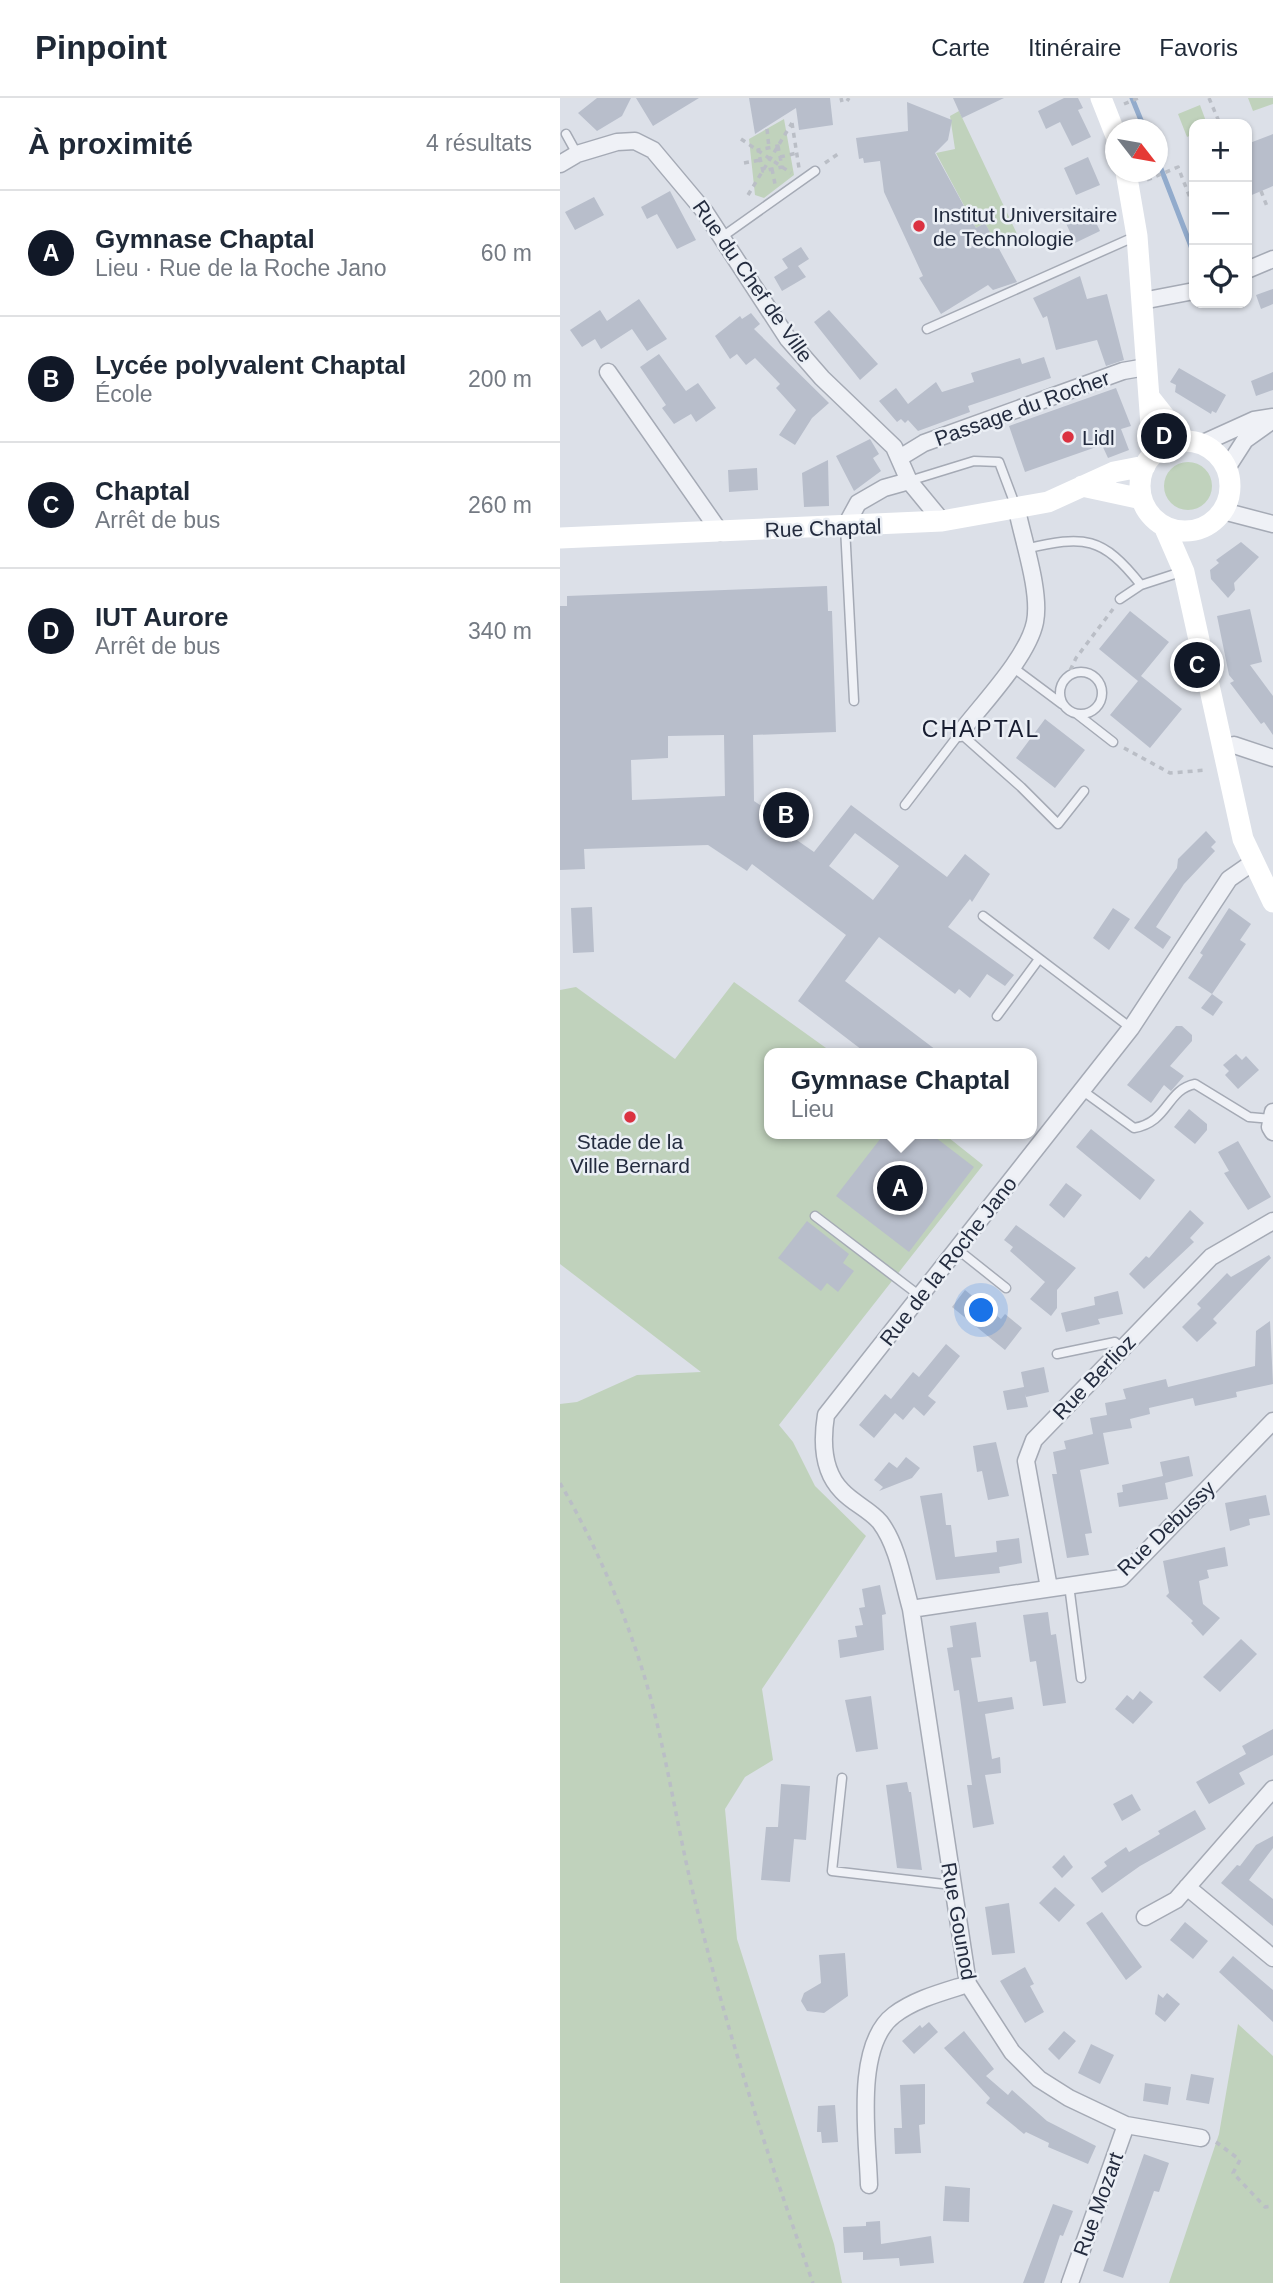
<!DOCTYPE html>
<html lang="fr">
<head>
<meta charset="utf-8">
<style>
	body { margin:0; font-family:Helvetica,sans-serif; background:#f2f2f3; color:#1f2937 }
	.controls { position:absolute; right:21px; top:21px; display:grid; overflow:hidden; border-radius:14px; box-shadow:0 2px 5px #0004 }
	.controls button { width:63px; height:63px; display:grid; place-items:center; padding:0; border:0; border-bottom:2px solid #e0e1e3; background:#fff; color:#1f2937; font:35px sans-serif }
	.compass { position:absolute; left:545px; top:21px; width:63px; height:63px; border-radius:50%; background:#fff; box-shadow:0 2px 5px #0004; rotate:121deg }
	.you { position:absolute; left:422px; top:1213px; width:24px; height:24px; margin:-18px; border:5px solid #fff; border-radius:50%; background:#1a73e8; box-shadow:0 0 0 10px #1a73e833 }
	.badge { display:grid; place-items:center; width:46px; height:46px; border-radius:50%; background:#111827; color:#fff; font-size:23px; font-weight:700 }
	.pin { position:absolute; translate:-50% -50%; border:4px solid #fff; box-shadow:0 2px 7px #0006 }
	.popup { position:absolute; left:204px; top:950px; width:273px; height:91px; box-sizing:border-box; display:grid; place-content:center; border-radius:14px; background:#fff; filter:drop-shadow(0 2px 5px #0005); font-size:23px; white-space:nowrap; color:#747a83 }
	.popup b { font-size:26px; color:#1f2937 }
	.popup::after { content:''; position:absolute; left:50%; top:100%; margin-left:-14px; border:14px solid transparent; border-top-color:#fff }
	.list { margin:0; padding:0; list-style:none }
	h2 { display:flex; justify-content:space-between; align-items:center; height:91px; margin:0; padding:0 28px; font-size:30px }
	h2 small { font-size:23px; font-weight:400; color:#747a83 }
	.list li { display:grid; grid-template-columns:46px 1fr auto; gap:21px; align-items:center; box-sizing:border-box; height:126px; padding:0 28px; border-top:2px solid #e0e1e3 }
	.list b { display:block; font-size:26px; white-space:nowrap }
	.list p { margin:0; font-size:23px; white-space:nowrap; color:#747a83 }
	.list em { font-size:23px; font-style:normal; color:#747a83 }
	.icon { flex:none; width:38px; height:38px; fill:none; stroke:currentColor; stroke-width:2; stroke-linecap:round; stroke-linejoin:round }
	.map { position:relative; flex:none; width:713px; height:2185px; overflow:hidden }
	header { display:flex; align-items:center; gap:42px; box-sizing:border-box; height:98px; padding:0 35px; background:#fff; border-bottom:2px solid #e0e1e3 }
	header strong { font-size:33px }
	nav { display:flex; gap:38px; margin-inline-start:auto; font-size:24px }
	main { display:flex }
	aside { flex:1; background:#fff }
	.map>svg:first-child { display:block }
</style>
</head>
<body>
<header>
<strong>Pinpoint</strong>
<nav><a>Carte</a><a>Itinéraire</a><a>Favoris</a></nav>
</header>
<main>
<aside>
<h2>À proximité<small>4 résultats</small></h2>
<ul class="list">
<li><span class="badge">A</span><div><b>Gymnase Chaptal</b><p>Lieu · Rue de la Roche Jano</p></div><em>60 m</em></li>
<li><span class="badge">B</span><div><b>Lycée polyvalent Chaptal</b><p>École</p></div><em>200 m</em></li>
<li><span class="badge">C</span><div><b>Chaptal</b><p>Arrêt de bus</p></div><em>260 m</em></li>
<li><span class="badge">D</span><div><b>IUT Aurore</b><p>Arrêt de bus</p></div><em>340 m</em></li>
</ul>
</aside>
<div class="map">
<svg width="713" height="2185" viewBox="0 0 713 2185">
	<rect width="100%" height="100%" fill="#dce0e8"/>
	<path fill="#c0d2bc" d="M688 0H713V6L693 13Z
		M640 7 647 26H634V36L627 39 618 16Z
		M399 13 459 140 435 145 425 125 416 130 376 55 395 51 390 18Z
		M224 21 234 77 204 100 195 97 189 41Z
		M604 388a24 24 0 1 1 48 0a24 24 0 1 1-48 0Z
		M174 884 273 955H209V1036H384L423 1067 219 1327 233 1344 255 1388 306 1438 202 1591 213 1662 185 1679 165 1711 177 1841 274 2146 282 2185H0V1306L17 1304 77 1277 141 1274 0 1166V892L16 889 115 961Z
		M678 1926 713 1958V2185H609L659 2036Z"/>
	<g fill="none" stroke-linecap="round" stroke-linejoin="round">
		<path stroke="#92abcc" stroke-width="5" d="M572 0 585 32
			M598 63 634 156"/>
	</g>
	<path fill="#b8becb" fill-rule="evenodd" d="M37 0H71L62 18 37 33 18 15Z
		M76 0H139L93 28Z
		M189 0H270L273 27 239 32 236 10 195 36Z
		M393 0H444L402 20Z
		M504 0H518L523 10 518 12 531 39 512 48 500 24 486 31 478 13Z
		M347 4 392 22 388 42 375 55 416 130 425 125 457 184 433 192 428 187 381 216 359 180 363 178 324 94 320 63 304 65 303 60 299 61 296 40 348 33Z
		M713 36V88L687 99V46Z
		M528 59 540 87 516 97 504 70Z
		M110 93 136 142 117 151 97 116 87 121 81 109Z
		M34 99 44 117 15 132 5 114Z
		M529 110 540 133 515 145 504 121Z
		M241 149 249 161 238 168 246 179 222 193 214 179 228 170 222 161Z
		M520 178 527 201 547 196 564 262 546 268 537 242 496 252 487 218 483 220 473 200Z
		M713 191V206L701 211 696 197Z
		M79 201 107 241 87 253 72 231 41 251 35 241 22 249 10 232 40 212 47 223Z
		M269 212 318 266 300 282 254 224Z
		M191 215 200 226 194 231 269 305 252 320 235 347 219 337 236 312 216 290 220 286 195 260 186 267 177 256 170 261 155 238 180 218 182 221Z
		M99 256 126 293 138 285 156 310 136 324 131 316 114 326 102 310 106 307 80 269Z
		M484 259 491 280 408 308 410 314 358 333 348 322 345 325 341 321 337 324 319 303 336 290 348 306 376 284 382 294 414 284 411 275 460 260 462 266Z
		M619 270 666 297 656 315 652 313 651 316 615 294 616 287 610 284Z
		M713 274V292L696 298 691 283Z
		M556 290 571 328 561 331 569 352 548 360 542 347 465 374 449 328Z
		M310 341 319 356 313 360 321 373 294 393 276 358Z
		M268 362 269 408 244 409 242 375Z
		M197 370 198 392 169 394 168 372Z
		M681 444 699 459 674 485 675 492 668 500 651 481 650 472 659 465 656 462Z
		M267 488 268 513H272L276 634 193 637 194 703 225 724 221 731 254 754 291 707 387 779 405 756 430 776 412 804 410 801 388 829 454 877 445 888 427 876 410 900 399 891 395 896 319 839 285 883 380 955H306L238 903 286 837 192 766 187 773 148 747 24 751 25 771 0 772V508H7V498ZM164 637 165 698 72 702 71 662 108 660V638ZM295 735 339 768 313 802 269 768Z
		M690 511 702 564 690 567 713 598V637L704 624 701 626 670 585 674 583 669 577 657 518Z
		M570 513 609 544 581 578 622 611 590 650 550 617 578 583 539 551Z
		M485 621 525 652 495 690 456 660Z
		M646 733 656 744 651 749 655 753 624 786 596 829 611 839 603 851 574 830 617 770 618 761Z
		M32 809 34 854 13 855 11 810Z
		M553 810 570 821 549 852 533 840Z
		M669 810 691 826 680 842 686 846 652 896 628 880 643 857 640 855Z
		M652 896 663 904 653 918 641 910Z
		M616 928H622L632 937V943L610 968 624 978 611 993 604 987 591 1005 567 987Z
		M676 956 682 962 686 958 699 972 678 991 665 977 669 973 663 967Z
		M629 1011 647 1026V1032L635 1046 614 1029Z
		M531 1031 595 1082 580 1102 516 1049Z
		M324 1036H371L414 1069 349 1154 276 1098Z
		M678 1043 711 1099 688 1112 664 1075 669 1073 658 1054Z
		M506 1085 522 1097 504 1120 489 1107Z
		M630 1112 644 1125 630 1140 634 1144 584 1191 569 1176 586 1158 589 1160Z
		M247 1123 289 1156 283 1165 294 1173 278 1194 267 1185 261 1193 218 1160Z
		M456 1127 516 1170 497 1192V1210L491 1218 470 1201 485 1184 450 1153 453 1149 444 1142Z
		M709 1157 711 1160 653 1221 657 1225 637 1244 622 1229 641 1210 637 1206 667 1175 671 1179Z
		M405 1192 441 1221 445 1216 462 1230 445 1252 392 1209Z
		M558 1193 563 1216 538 1221 540 1226 506 1234 501 1215 535 1207 534 1199Z
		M710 1223 713 1286 676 1294 677 1299 635 1308 633 1300 589 1310 590 1316 570 1321 572 1330 543 1335 549 1366 520 1372 532 1435 525 1436 529 1457 507 1460 492 1376H497L493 1354 506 1351 504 1343 533 1336 530 1320 547 1317 545 1305 566 1301 563 1291 606 1281 608 1289 695 1268 696 1233Z
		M386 1246 400 1258 368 1298 376 1304 364 1318 354 1309 343 1322 335 1315 314 1340 299 1327 325 1296 331 1301 353 1274 359 1279Z
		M484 1269 489 1294 466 1299 465 1296 468 1309 447 1312 443 1293 464 1289 461 1274Z
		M436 1344 449 1398 428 1402 422 1373 417 1374 413 1348Z
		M629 1358 633 1378 605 1385 608 1401 559 1409 557 1395 563 1394 562 1387 603 1378 600 1364Z
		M346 1359 360 1370 352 1380 319 1393 323 1389 314 1382 329 1364 337 1370Z
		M382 1395 386 1427H391L395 1459 437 1454 436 1443 459 1440 462 1465 439 1469 440 1475 376 1482 360 1398Z
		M706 1397 710 1417 689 1421 690 1427 670 1433 665 1405Z
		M665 1449 668 1468 647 1472 649 1480 639 1483 643 1506 660 1520 643 1538 631 1525 633 1523 606 1498 609 1495 603 1463Z
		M320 1487 326 1516 322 1517 324 1552 280 1560 278 1542 297 1539 295 1528 303 1527 299 1510 305 1509 302 1491Z
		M488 1514 491 1537 496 1536 506 1605 483 1608 476 1563 470 1564 463 1517Z
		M416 1524 421 1559 411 1560 418 1604 452 1599 454 1611 425 1616 432 1661 440 1659 441 1675 425 1677 434 1726 413 1730 407 1687H412L399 1592 394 1593 387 1550 393 1549 390 1528Z
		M681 1541 697 1556 660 1594 643 1579Z
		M580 1593 593 1604 573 1626 555 1611 567 1597 573 1602Z
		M311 1598 318 1651 296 1654 285 1602Z
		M713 1631V1657L679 1675 685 1686 649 1706 636 1684 686 1656 682 1648Z
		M347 1684 349 1694H351L362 1772 337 1770 326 1687Z
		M221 1686 250 1688 246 1742 234 1741 230 1784 201 1782 206 1729H218Z
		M572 1696 581 1712 562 1723 553 1706Z
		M635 1712 646 1731 580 1768 542 1795 531 1780 547 1768 544 1764 566 1749 569 1754 600 1736 598 1733Z
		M713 1738V1750L689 1782 713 1801V1828L661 1785 677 1767 680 1768 696 1747Z
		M504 1757 513 1769 502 1780 492 1769Z
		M495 1789 515 1807 499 1824 479 1805Z
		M449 1805 455 1855 432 1857 425 1809Z
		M542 1814 582 1869 566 1882 526 1825Z
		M625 1824 648 1843 633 1861 610 1842Z
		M285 1855 288 1898 264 1915 247 1913 241 1903 244 1895 261 1885 259 1857Z
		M673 1858 713 1892V1924L659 1874Z
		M465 1869 474 1886 470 1888 484 1914 465 1925 440 1883Z
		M607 1895 620 1906 605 1924 595 1916 598 1896 603 1900Z
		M369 1924 378 1934 354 1956 342 1943 360 1927 362 1930Z
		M404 1933 434 1971 426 1978 448 1997 452 1992 487 2023 536 2048 528 2066 488 2049 489 2045 466 2034 464 2036 426 2005 430 2000 384 1950Z
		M504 1933 516 1943 499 1962 488 1951Z
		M531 1946 554 1957 540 1986 518 1975Z
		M631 1976 654 1980 649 2006 626 2002Z
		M585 1985 611 1989 608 2007 583 2003Z
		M365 1986V2026L359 2027 361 2055 335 2056 334 2030H342L340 1987Z
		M275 2007 278 2044 262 2045 261 2034H257L258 2008Z
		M584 2056 609 2065 599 2094 594 2093 563 2180 543 2173Z
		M385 2088 410 2090 409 2124 383 2123Z
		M493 2106 513 2113 503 2138 500 2137 484 2185H463Z
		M320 2123 321 2146 371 2138 374 2165 340 2168 339 2160 303 2162V2154L284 2155 283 2129 306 2128V2124Z"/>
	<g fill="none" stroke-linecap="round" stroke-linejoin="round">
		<g stroke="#a5aab5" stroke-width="11">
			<path id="lane" d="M6 36 17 56
				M162 139 255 73
				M367 231 574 139
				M349 383 414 363 439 364 456 409
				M285 429 294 603
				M465 451C525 437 542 438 581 487L621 474
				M560 501 581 487
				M451 568 502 606
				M500 595a21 21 0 1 1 42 0a21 21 0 1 1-42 0Z
				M517 616 553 644
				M345 707 400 635 461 689 498 726 524 693
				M423 818 571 930
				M437 918 479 861
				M523 993 574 1030C609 1024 606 992 635 986L689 1019 712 1021
				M255 1118 360 1198
				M397 1151 446 1190
				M497 1256 555 1244 562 1250
				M509 1487 521 1580
				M282 1680 272 1773 392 1787"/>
		</g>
		<g stroke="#a5aab5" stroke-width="19">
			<path id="street" d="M0 66 17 56 57 44 75 43 93 52 145 114 228 241 262 280 334 349 349 383 382 423
				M687 172 713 161
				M582 203 634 193
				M48 274 160 434
				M641 346 694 322 713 319
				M341 359 364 345 563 273 586 269
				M667 370 685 342 713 322
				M663 413 713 426
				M285 429 298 405 324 390 349 383
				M400 635C422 606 468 559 475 524 481 494 463 442 457 412
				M663 649 674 647 713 660
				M713 1014 710 1029 713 1034
				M489 1490 466 1363 474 1342 651 1159 713 1123
				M351 1511 561 1480 713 1323
				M627 1789 713 1860
				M585 1819 616 1802 713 1691
				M641 2040 566 2027 509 2000 479 1981 452 1954 408 1886 351 1511C343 1483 338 1448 320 1424 310 1412 293 1405 282 1393 262 1373 262 1342 266 1317L571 930 669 781 692 765
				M309 2087C308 2043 293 1948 334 1917 355 1901 383 1894 408 1886
				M510 2185 566 2027"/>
		</g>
		<path stroke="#babec6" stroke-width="3.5" stroke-dasharray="5 5" stroke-linecap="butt" d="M281 0 282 4
			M649 0 660 26
			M287 3 289 0
			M564 6 578 0
			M232 25 239 70
			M207 31 209 50
			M181 41 231 75
			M218 48 222 69 203 73 198 52Z
			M220 59 237 55
			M184 65 200 62
			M265 65 278 56
			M212 71 215 86
			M587 82 618 69 634 110
			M701 93 708 111
			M188 97 232 25
			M506 581 516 560 553 511
			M564 650 610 675 647 672
			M0 1385C40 1454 73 1532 93 1609 110 1676 120 1744 137 1811 169 1941 208 2059 253 2185
			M656 2044 680 2062 673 2075 705 2109 713 2108"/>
		<use href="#lane" stroke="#eff1f6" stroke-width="8"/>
		<use href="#street" stroke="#eff1f6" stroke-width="16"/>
		<path stroke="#fff" stroke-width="21" d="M541 0 556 38
			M566 74 577 138 591 327 596 354
			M590 300 624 343
			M580 388a45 45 0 1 1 90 0a45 45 0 1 1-90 0Z
			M522 388 582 401
			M604 428 624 474 683 741 713 804
			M0 440 382 423 488 404 554 374 585 368"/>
	</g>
	<g fill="#db3241" stroke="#ebeff5" stroke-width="2.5">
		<circle cx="359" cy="128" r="7"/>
		<circle cx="508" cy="339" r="7"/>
		<circle cx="70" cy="1019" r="7"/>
	</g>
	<g text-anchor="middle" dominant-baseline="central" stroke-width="5" stroke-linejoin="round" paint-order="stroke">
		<g font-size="21" fill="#242c3f" stroke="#ebeff5" text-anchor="start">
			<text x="373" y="116">Institut Universitaire<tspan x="373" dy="24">de Technologie</tspan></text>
			<text x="522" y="339">Lidl</text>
			<text x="70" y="1043" text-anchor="middle">Stade de la<tspan x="70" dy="24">Ville Bernard</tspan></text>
		</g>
		<g font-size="21" fill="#242c3f" stroke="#ebeff5">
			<text transform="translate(193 183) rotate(55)">Rue du Chef de Ville</text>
			<text transform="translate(462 310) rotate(-20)">Passage du Rocher</text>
			<text transform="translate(263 430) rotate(-2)">Rue Chaptal</text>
			<text transform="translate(388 1163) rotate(-52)">Rue de la Roche Jano</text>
			<text transform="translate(534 1279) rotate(-46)">Rue Berlioz</text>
			<text transform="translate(606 1430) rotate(-44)">Rue Debussy</text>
			<text transform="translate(399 1823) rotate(80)">Rue Gounod</text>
			<text transform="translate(538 2106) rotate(-70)">Rue Mozart</text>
		</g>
		<g font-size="23" letter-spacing="2" fill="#171d30" stroke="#ebeff5">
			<text x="421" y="631">CHAPTAL</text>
		</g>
	</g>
</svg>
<div class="controls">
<button>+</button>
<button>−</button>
<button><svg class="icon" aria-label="locate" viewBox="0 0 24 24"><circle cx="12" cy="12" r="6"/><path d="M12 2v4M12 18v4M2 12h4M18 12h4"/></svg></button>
</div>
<svg class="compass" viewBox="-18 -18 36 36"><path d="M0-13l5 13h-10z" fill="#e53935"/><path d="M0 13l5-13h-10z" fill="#747a83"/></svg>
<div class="you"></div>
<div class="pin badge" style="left:340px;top:1090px">A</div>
<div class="popup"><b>Gymnase Chaptal</b>Lieu</div>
<div class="pin badge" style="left:226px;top:717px">B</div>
<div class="pin badge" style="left:637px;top:567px">C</div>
<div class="pin badge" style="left:604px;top:338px">D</div>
</div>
</main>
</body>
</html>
